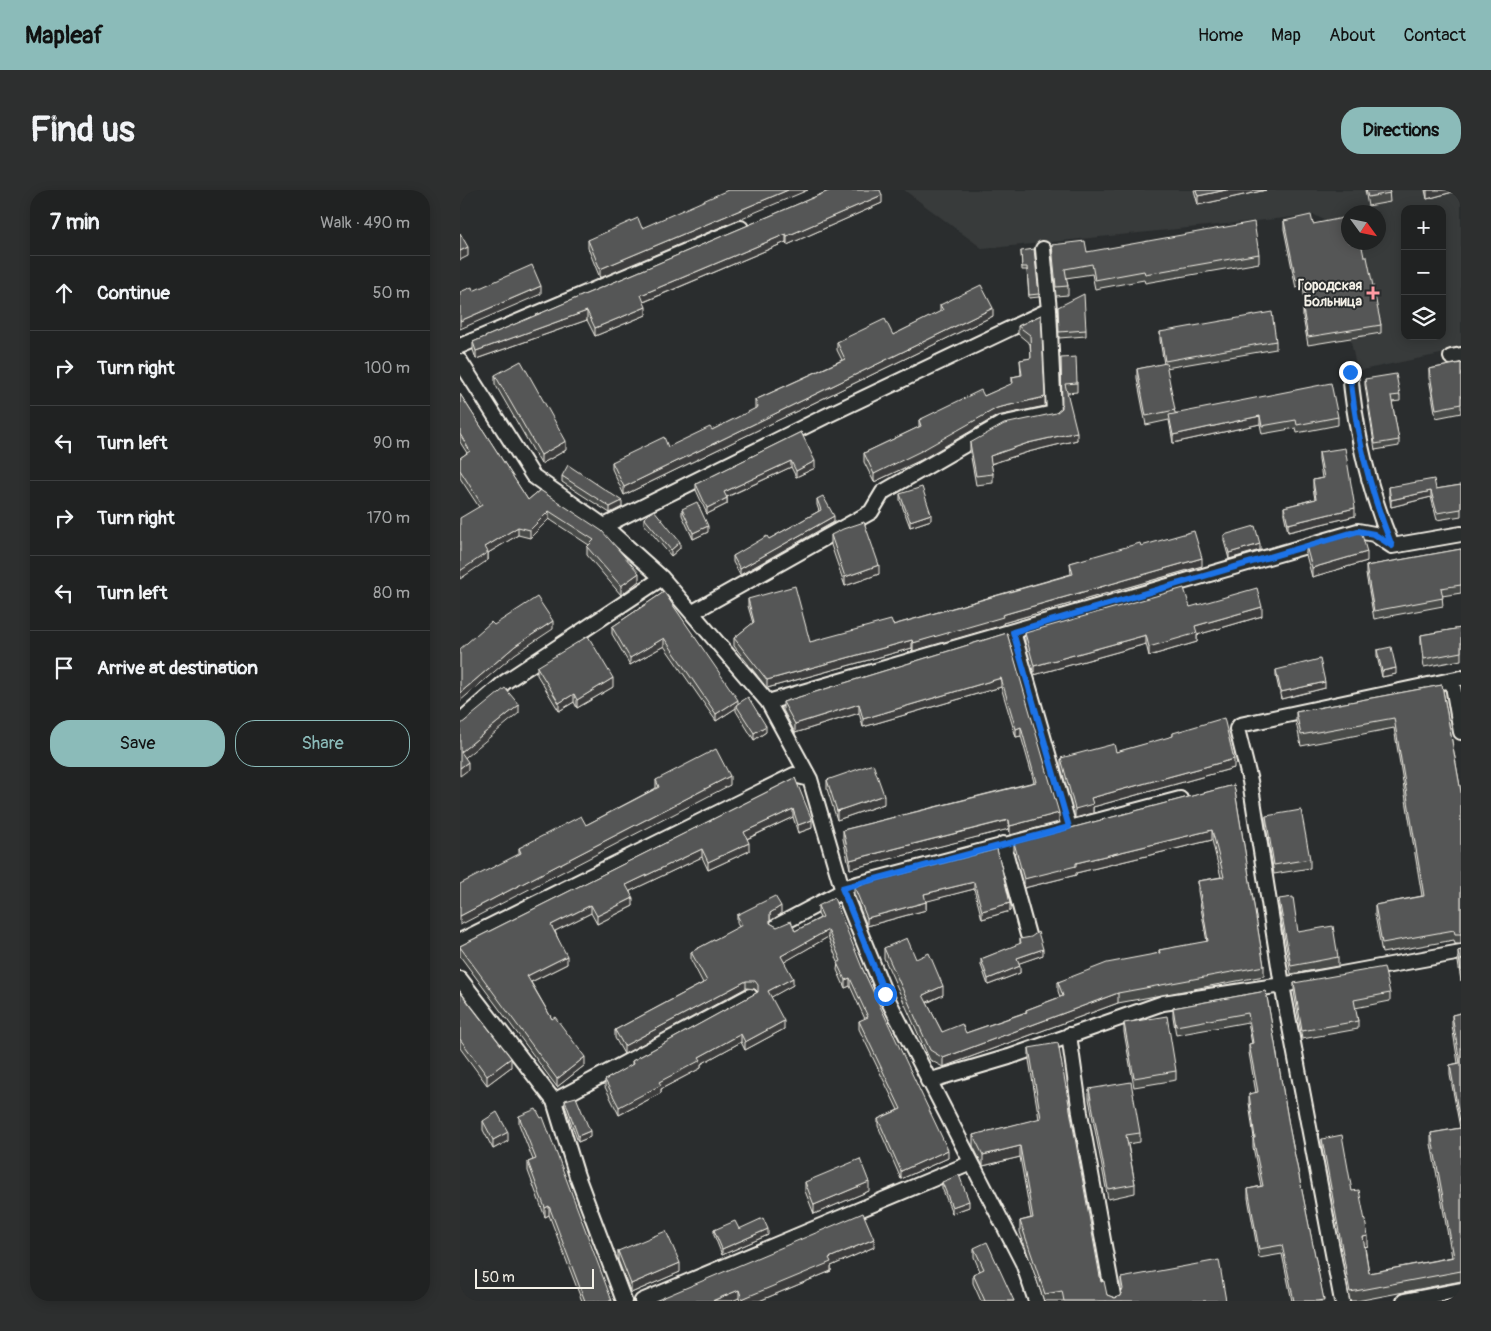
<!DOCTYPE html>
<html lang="en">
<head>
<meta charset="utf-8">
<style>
	body { margin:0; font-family:Pangolin,sans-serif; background:#2d2f2f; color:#f1f3f6 }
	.controls { position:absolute; right:15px; top:15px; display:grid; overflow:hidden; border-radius:10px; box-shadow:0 2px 12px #0003 }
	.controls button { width:45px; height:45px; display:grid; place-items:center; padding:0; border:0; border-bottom:1px solid #3d3f40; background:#202222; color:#f1f3f6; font:25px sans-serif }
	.compass { position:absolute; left:881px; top:15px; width:45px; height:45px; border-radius:50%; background:#202222; box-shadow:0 2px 12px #0003; rotate:123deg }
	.scale { position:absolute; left:15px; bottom:12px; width:119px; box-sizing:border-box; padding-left:5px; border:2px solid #f4f1e8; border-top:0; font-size:14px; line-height:18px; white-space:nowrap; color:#f4f1e8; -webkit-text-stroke:4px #2a2d2e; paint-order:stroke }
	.stop { position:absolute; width:15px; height:15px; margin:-11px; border:4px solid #1a73e8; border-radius:50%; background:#fff }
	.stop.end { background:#1a73e8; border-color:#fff; box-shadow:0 1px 5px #0008 }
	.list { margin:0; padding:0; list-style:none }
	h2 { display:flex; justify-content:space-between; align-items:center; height:65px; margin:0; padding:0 20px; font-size:21px }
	h2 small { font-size:16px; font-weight:400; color:#a2a4a5 }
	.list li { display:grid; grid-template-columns:32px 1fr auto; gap:15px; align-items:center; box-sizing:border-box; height:75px; padding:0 20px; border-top:1px solid #3d3f40 }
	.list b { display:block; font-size:19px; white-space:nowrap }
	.list em { font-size:16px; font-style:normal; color:#a2a4a5 }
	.actions { display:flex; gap:10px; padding:15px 20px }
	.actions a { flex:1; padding:11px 0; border:1px solid #8bbbb9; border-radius:20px; text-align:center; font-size:18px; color:#8bbbb9 }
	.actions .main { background:#8bbbb9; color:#111 }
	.icon { flex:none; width:28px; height:28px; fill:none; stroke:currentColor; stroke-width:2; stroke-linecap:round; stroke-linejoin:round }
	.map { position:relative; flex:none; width:1001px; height:1111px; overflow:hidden; border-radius:20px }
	header { display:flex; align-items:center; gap:30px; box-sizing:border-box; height:70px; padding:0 25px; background:#8bbbb9; color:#111 }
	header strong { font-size:24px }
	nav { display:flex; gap:28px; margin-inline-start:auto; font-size:18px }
	.intro { display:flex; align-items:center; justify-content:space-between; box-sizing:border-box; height:120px; padding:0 30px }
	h1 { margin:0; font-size:35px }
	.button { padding:12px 22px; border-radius:20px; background:#8bbbb9; color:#111; font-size:18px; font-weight:700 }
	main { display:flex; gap:30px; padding:0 30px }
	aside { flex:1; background:#202222; border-radius:20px; box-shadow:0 2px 12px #0003 }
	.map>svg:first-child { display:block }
</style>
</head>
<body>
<header>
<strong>Mapleaf</strong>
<nav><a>Home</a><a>Map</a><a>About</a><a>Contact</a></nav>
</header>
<div class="intro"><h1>Find us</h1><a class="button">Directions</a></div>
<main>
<aside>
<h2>7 min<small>Walk · 490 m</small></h2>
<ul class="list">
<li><svg class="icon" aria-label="ahead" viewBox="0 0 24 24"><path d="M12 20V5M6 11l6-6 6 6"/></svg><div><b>Continue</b></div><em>50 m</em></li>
<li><svg class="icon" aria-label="right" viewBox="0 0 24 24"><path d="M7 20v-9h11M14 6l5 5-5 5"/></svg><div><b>Turn right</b></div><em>100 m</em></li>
<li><svg class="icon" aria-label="left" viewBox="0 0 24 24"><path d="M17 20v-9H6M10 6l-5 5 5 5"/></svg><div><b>Turn left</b></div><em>90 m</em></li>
<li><svg class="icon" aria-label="right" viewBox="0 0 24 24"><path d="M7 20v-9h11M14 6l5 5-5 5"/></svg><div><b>Turn right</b></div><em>170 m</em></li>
<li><svg class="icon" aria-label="left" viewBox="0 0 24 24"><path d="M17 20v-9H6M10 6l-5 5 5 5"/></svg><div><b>Turn left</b></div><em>80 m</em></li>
<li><svg class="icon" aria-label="arrive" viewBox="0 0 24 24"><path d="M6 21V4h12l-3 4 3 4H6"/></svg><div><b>Arrive at destination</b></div></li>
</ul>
<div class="actions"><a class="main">Save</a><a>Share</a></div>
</aside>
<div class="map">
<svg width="1001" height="1111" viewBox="0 0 1001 1111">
	<rect width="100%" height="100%" fill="#2a2d2e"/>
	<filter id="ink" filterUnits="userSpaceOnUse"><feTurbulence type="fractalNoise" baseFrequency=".02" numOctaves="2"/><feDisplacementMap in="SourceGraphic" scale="10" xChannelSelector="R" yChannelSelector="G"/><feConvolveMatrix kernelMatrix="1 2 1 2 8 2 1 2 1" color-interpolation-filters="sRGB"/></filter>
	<g filter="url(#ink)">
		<path fill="#373a3a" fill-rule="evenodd" d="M444 0H1001V160L897 181 866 31 854 25 523 59ZM945 19H982V146H945ZM888 22H918V52H888Z"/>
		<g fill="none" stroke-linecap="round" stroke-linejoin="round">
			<g stroke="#f4f1e8" stroke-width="18">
				<path id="minor" d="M0 156 281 38
					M991 167 1001 165
					M0 171 73 286 144 336 202 388 308 512 350 589 382 698 425 804 563 1073 576 1111
					M890 182C895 240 910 302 932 356
					M144 336 368 225 589 120
					M233 422 411 322 423 302 541 234 594 223 589 120 583 59
					M553 442 609 637
					M992 490 1001 542
					M308 512 898 341 914 344 932 356 1001 344
					M0 531 45 492 202 388
					M543 654 568 745
					M382 698 720 609
					M317 736 383 701
					M0 751 334 585 350 589
					M0 789 94 911 117 986 164 1111
					M609 845 620 923 654 1111
					M468 891 549 867 703 813 822 795 1001 762
					M94 911 290 806
					M182 1111 511 973
					M882 1111 822 795 790 591 777 539 780 535 1001 488
					M944 1111 1001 1100"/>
			</g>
			<use href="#minor" stroke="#2a2d2e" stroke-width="14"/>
		</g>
		<path fill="#494b4a" stroke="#f4f1e8" d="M371 0 422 13 327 55 326 52 184 112 186 125 135 146 127 130 16 169 13 160V152Z
			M734 0H806L738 15Z
			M905 0H929L930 12 908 16Z
			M965 0H1000L967 9Z
			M824 31 853 34 904 67 921 135V143L848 155 843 127V119H846L843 96 836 98 824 39Z
			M182 38 140 88 128 58V50Z
			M592 55 627 62 799 64V73L685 93 684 90 635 99 632 84 606 88 608 96V105L596 106 592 64Z
			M561 61 579 104V107L569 108 567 80H562Z
			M480 115 533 126 164 305 152 279V272L208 257 252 240 295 219V210L382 170 377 160V152L433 145 480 122Z
			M598 117 626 140V146L599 148Z
			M581 125 585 216 537 226 461 270 414 292 404 272V263L459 237V230L524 206 552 194V187L561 185 560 170 571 168 570 154 558 144V136Z
			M700 142 816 151V159L706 178 715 223 878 227V235L837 243 836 238 802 244 800 234 713 253 709 230 686 235 677 188V179L704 174 700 150Z
			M601 168 617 193V202L607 203 617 250 568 262 531 274 533 284V293L516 295 510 262V253L596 223 602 218Z
			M1001 173V223L976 228 969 188V179Z
			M35 185 106 260 81 274 35 194Z
			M905 189 940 205V211L932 212 939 250V256L915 260 905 195Z
			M0 204 68 310 80 300 179 391 161 405 127 365V357L129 355 89 329 70 348 58 345 28 363V370L19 317 0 288V268L7 263 0 252Z
			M341 242 355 278 336 287 331 277 267 307V314L247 324 236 300V294Z
			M859 262 895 326 828 342 824 324V317L855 309 853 298V290L862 288 859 270Z
			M102 286 162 317 150 323 102 292Z
			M1001 295V326L977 330 971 307 931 317 929 304V297L976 299Z
			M440 304 471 330 450 337 440 310Z
			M357 309 374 332 280 385 273 372V366L309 349 359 321 357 315Z
			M222 319 248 342 233 349 222 325Z
			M184 328 220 358 211 366 184 334Z
			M371 345 419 384 385 396 371 355Z
			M764 345 800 360 769 369 764 351Z
			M681 356 742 376 543 433V435L453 461 452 458 307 498 274 456V448L293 433 288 416V409L350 452 433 435 611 384 610 373Z
			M846 356 907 371 852 387 846 365Z
			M1001 359V403L982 406 983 416 914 429 906 384V376Z
			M204 402 278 514 306 542 294 550 276 521V518L256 531 204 456 170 475 152 444V437Z
			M730 417 802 426 737 445V452L689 466 686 454 574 485 565 452V443Z
			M1001 438V470L964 477 961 453V445Z
			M547 443 599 632 550 645 549 639 544 640 390 679 383 649V640L574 592 561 546 556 547 541 497 403 537 399 523 335 543 323 520V512Z
			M917 460 936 484 922 487 917 466Z
			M77 477 153 497 117 518 114 512 99 521 77 485Z
			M816 480 865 498 821 509 816 486Z
			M982 495 1001 602V754H995L994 750 922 763 915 725V715L962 706 934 538 841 556 836 532V522Z
			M713 543 774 578 633 617V623L615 628 601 577V568L656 562 713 547Z
			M335 588 352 638 338 643 333 627 287 649 289 661 248 680 242 667 170 701 173 716 137 734 131 723 95 741 107 774 71 792 92 829 125 875 97 897 0 766V756Z
			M196 590 270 595 59 665V658L126 635 196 598Z
			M367 590 424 614 377 630 367 599Z
			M774 595 804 776V786L658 813 483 877 470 870 424 768V758L456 769 483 805 467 813 482 842 506 843 566 822V820L600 807 598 801V792L699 763V760L747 752 738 701V691L761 687 752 650 616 683V685L564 698 554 662V653Z
			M806 626 850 669V678L814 684 806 636Z
			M537 659 550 721 522 729 514 699 466 711V720L407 736 394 704V696Z
			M819 709 838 742 878 767V776L831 784 819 717Z
			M358 716 403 780 488 968 441 989 418 936V929L438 920 399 839V831L405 829 390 796 385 798 377 780 378 772 368 747 324 772 333 795 311 807 324 839 285 860 281 852 241 874V878L201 899V903L159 925 145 897V890L172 875V871L298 802 295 799 286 798 164 864 155 848V840L243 793 231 770V762L279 737 277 733V725L321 724 310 731V733L317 737 335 741 360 728 358 724Z
			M560 749 583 765 559 773 560 783 528 795 521 775V769L560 754Z
			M1001 760V791L998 772V761Z
			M834 793 930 803V811L895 818 898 831V839L842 849 834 802Z
			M806 801 830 941 864 1111H832L822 1064 799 1068 788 1008V999L801 996 793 957V948H794L789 913V904L796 903 789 863V854H792L788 832 716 845 713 827V818Z
			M0 802 51 877 27 895 0 858Z
			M1001 823V1091L897 1111H890L862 959V949L892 1001 908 1056 905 1057 909 1083 992 1067 971 954V943L1000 938 990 885V875L998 873 992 835V825Z
			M664 833 716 881V890L674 897 664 842Z
			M569 858 641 1092 647 1105 655 1108 660 1106 661 1102V1088L766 1111H584L560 1042V1031L571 1028 560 967 523 976 513 956V945L579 929 569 870Z
			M629 899 680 943V952L668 954 675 994V1003L648 1009 629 909Z
			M105 910 130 947 118 952 105 916Z
			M59 926 152 1111H122L89 1025 85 1027 68 981V972L73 970 59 934Z
			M23 931 48 951 33 959 23 940Z
			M345 992 409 1001 354 1024 345 1001Z
			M482 992 509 1017 492 1023 482 998Z
			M279 1039 308 1045 262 1065 254 1045V1040Z
			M414 1057 371 1076V1081L299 1111H280L279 1108 272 1111H195Z
			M514 1058 554 1111H521L513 1093V1084L520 1081 514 1067Z
			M158 1061 220 1082 171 1103 158 1070Z"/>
		<path fill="#3c3d3c" stroke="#f4f1e8" d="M328 0H348L140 88V79Z
			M766 0H806L738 15V6Z
			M967 0H1000L967 9Z
			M422 5V13L327 55V46Z
			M326 44V52L181 113V105Z
			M8 57V66L0 70V61Z
			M81 96V104L0 139V131Z
			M186 117V125L135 146V138Z
			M533 118V126L164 305V297Z
			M127 121V130L16 169V161Z
			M585 207V216L537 226 461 270 414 292V284L537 218Z
			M800 226V234L713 253V245Z
			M617 242V250L568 262 530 274V266L568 253Z
			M106 251V260L81 274V265Z
			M331 271V277L264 308V302Z
			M355 271V278L336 287V281Z
			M971 301V307L931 317V310Z
			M267 308V314L247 324V318Z
			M162 311V317L150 323V317Z
			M895 318V326L828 342V334Z
			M89 321V329L70 348V340Z
			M471 324V330L450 337V331Z
			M374 326V332L280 385V379Z
			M248 336V342L233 349V343Z
			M58 337V345L28 363V370L0 389V381L25 357Z
			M220 352V358L211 366V360Z
			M800 354V360L769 369V363Z
			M907 362V371L852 387V378Z
			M742 368V376L543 433V435L453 461V453L542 425Z
			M419 375V384L385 396V387Z
			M179 383V391L161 405V396Z
			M802 417V426L737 445V452L689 466V457L735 436Z
			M93 431V439L55 464 0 511V503L55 456Z
			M686 445V454L574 485V476Z
			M204 448V456L170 475V468Z
			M452 450V458L307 498V490Z
			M936 478V484L922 487V481Z
			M153 488V497L117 518V510Z
			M541 488V497L403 537V529Z
			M865 492V498L821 509V502Z
			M114 504V512L99 521V513Z
			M278 510V517L276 515V518L256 531V524Z
			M399 514V523L335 543V534Z
			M59 515V523L1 571V562Z
			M306 536V542L294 550V543Z
			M561 537V546L556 547V539Z
			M774 569V578L633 617V623L615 628V619L631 608Z
			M8 572V580L0 586V578Z
			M270 586V595L0 735V726Z
			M424 605V614L377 630V621Z
			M333 619V627L284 650V642Z
			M599 623V632L550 645V636Z
			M352 630V638L338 643V635Z
			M549 630V639L390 679V670Z
			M752 640V650L616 683V685L564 698V689L616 673Z
			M289 653V661L248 680V672Z
			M242 659V667L166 703V695Z
			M514 692V699L464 712V704Z
			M173 708V716L137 734V726Z
			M466 712V720L407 736V728Z
			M550 713V721L522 729V721Z
			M131 715V723L91 743V735Z
			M321 716V724L310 731V723Z
			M368 740V747L321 774V766Z
			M583 759V765L557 774V768Z
			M107 766V774L67 794V786Z
			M560 776V783L528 795V789Z
			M333 788V795L308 809V801Z
			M390 788V796L385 798V790Z
			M286 791V798L164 864V856Z
			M483 796V805L463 814V805Z
			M658 803V813L483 877V868Z
			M324 831V839L285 860V852Z
			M281 844V852L241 874V878L201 899V903L159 925V917L239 867Z
			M125 867V875L97 897V889Z
			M51 868V877L27 895V886Z
			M130 941V947L118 952V946Z
			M48 942V951L33 959V950Z
			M560 956V967L523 976V965Z
			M488 960V968L441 989V981Z
			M409 992V1001L354 1024V1015Z
			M509 1011V1017L492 1023V1017Z
			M89 1016V1025L85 1027V1018Z
			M308 1039V1045L262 1065V1059Z
			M908 1046V1056L903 1057V1047Z
			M414 1049V1057L371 1076V1081L299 1111H282V1109L369 1068Z
			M220 1073V1082L171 1103V1094Z
			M279 1100V1108L272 1111H252Z"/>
		<path fill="#555756" stroke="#f4f1e8" d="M268 0H328L140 79 128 50 178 28 182 38Z
			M371 0H420L422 5 327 46 326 44 181 105 186 117 135 138 127 121 16 161 13 152Z
			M736 0H766L738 6Z
			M906 0H929L930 3 908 7Z
			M851 25 853 34 888 27V52H901L904 67H907L921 135 848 147 843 119 848 118 843 88 836 90 824 31Z
			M794 32 799 64 685 84 684 81 635 90 632 74 605 79 608 96 596 97 592 55 625 51 627 62Z
			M0 43 8 57 0 61Z
			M574 59 579 104 569 105 567 77H562L561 61Z
			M72 75 81 96 0 131V102L12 97 13 101Z
			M521 95 533 118 164 297 152 272 204 247 208 257 250 237 252 240 298 217 295 210 385 169 377 152 425 129 433 145 483 120 480 115Z
			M624 104 626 140 599 142 598 117Z
			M812 122 816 151 705 171 700 142Z
			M581 125 585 207 537 218 461 261 414 284 404 263 461 236 459 230 521 200 524 206 553 193 552 187 562 185 560 170 571 168 570 145 558 136Z
			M616 167 617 193 605 194 617 242 568 253 530 266 533 284 516 286 510 253 544 234 596 223 602 218 601 168Z
			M61 171 106 251 81 265 35 185Z
			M706 173 715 220 686 226 677 179Z
			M1001 173V214L976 219 969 179Z
			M936 184 940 205 931 206 939 250 915 254 905 189Z
			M871 193 878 227 837 235 836 230 802 236 800 226 713 245 709 225Z
			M0 204 68 310 80 300 142 341 179 383 161 396 127 357 134 350 89 321 70 340 58 337 25 357 28 362 0 381V328L22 315 0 280V268L10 261 0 244Z
			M341 242 355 271 336 281 331 271 264 302 267 308 247 318 236 294Z
			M885 258 895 318 828 334 824 317 856 309 853 290 864 288 859 262Z
			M108 275 162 311 150 317 102 286Z
			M974 289 976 299 1001 295V319L977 323 971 301 931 310 929 297Z
			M462 297 471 324 450 331 440 304Z
			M363 306 374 326 280 379 273 366 307 346 309 349 361 320 357 309Z
			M237 312 248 336 233 343 222 319Z
			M194 320 220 352 211 360 184 328Z
			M404 332 419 375 385 387 371 345 383 339Z
			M795 336 800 354 769 363 764 345Z
			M734 341 742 368 542 425 543 427 453 453 452 450 307 490 274 448 294 432 288 409 335 396 350 452 431 430 433 435 613 384 610 373 680 353 681 356Z
			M901 341 907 362 852 378 846 356Z
			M1001 359V395L981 398 983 408 914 421 906 376Z
			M724 398 730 417 797 398 802 417 735 436 737 443 689 457 686 445 574 476 565 443Z
			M204 402 278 510 256 524 204 448 170 468 152 437Z
			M77 407 93 431 55 456 0 503V459L31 432 34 435Z
			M1001 438V462L964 469 961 445Z
			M547 443 599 623 550 636 549 630 544 631 390 670 383 640 576 592 561 537 556 539 541 488 403 529 399 514 335 534 323 512Z
			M128 446 153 488 117 510 114 504 99 513 77 477Z
			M931 457 936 478 922 481 917 460Z
			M860 469 865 492 821 502 816 480Z
			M982 495 1001 602V744H995L994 740 922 753 915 715 964 706 934 528 841 545 836 522Z
			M45 498 59 515 1 562 8 572 0 578V535Z
			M288 507 306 536 294 543 276 515Z
			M764 528 774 569 631 608 633 614 615 619 601 568 654 554 656 562 713 546V543Z
			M256 559 270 586 0 726V694L61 663 59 658 121 626 126 635 199 597 196 590Z
			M413 574 424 605 377 621 367 590Z
			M335 588 352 630 338 635 333 619 284 642 289 653 248 672 242 659 166 695 173 708 137 726 131 715 91 735 107 766 67 786 92 829 95 827 125 867 97 889 0 757V756Z
			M774 595 804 776 658 803 483 868 470 860 424 758 447 748 456 769 469 763 483 796 463 805 482 842 502 834 506 843 567 822 566 820 603 806 598 792 647 773 700 763 699 760 748 751 738 691 764 687 752 640 616 673V676L564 689 554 653Z
			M841 620 850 669 814 675 806 626Z
			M537 659 550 713 522 721 514 692 464 704 466 712 407 728 394 696Z
			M315 706 321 716 310 723V733L317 737 331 731 335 741 363 727 358 716 374 708 403 780 488 960 441 981 418 929 441 919 399 831 408 827 390 788 385 790 377 773 381 771 368 740 321 766 333 788 308 801 324 831 285 852 281 844 239 867 241 870 199 892 201 895 159 917 145 890 173 874 172 871 298 802V795L295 791H286L164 856 155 840 247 791 231 762 282 735 277 725Z
			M833 707 838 742 873 736 878 767 831 776 819 709Z
			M578 742 583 759 557 768 560 776 528 789 521 769 561 753 560 749 571 747Z
			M1001 760V781L998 761Z
			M924 777 930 803 894 810 898 831 842 841 834 793Z
			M806 801 830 941 864 1110 857 1111H834L822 1055 799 1059 788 999 803 996 793 948H795L789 904 798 902 789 854 793 853 788 823 716 836 713 818Z
			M0 802 51 868 27 886 0 849Z
			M1001 823V937L990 875 1000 873 992 825Z
			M707 826 716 881 674 888 664 833Z
			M598 853 641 1092 644 1091 647 1105 655 1108 660 1106 663 1099 661 1088 759 1070 766 1111H604L602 1101 585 1104 560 1031 573 1028 560 956 523 965 513 945 581 928 569 858Z
			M671 892 680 943 666 945 675 994 648 999 629 899Z
			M116 907 130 941 118 946 105 910Z
			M76 919 81 928 83 927 152 1111H125L89 1016 85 1018 68 972 76 969 59 926Z
			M37 922 48 942 33 950 23 931Z
			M1001 938V1081L890 1102 862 949 882 945 892 1001 899 1000 908 1046 903 1047 909 1083 994 1067 971 943Z
			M400 969 409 992 354 1015 345 992Z
			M499 985 509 1011 492 1017 482 992Z
			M403 1023 414 1049 369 1068 371 1072 282 1109 279 1100 252 1111H195Z
			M303 1028 308 1039 262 1059 254 1040 275 1031 279 1039Z
			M206 1041 220 1073 171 1094 158 1061Z
			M527 1052 554 1111H525L513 1084 524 1079 514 1058Z"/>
	</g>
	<g fill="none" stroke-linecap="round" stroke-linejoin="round" filter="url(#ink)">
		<path stroke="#1a73e8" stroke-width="6" d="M425 804 382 698 609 637 553 442 898 341 914 344 932 356C910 301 895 240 890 182"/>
	</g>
	<path fill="#ff9aa2" stroke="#2a2d2e" stroke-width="2" d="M910.5 95.5h5v5h5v5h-5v5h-5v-5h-5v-5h5z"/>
	<g text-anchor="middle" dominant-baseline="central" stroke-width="4" stroke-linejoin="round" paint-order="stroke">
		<g font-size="14" font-weight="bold" fill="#f4f1e8" stroke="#2a2d2e" text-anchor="end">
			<text x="902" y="95">Городская<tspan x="902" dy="16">Больница</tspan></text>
		</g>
	</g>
</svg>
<div class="controls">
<button>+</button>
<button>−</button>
<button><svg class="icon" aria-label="layers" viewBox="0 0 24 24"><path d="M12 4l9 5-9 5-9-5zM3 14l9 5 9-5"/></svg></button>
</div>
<svg class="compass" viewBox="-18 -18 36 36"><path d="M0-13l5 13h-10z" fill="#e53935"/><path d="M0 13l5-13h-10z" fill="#a2a4a5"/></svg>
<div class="scale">50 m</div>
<div class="stop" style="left:425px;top:804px"></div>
<div class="stop end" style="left:890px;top:182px"></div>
</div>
</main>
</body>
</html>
